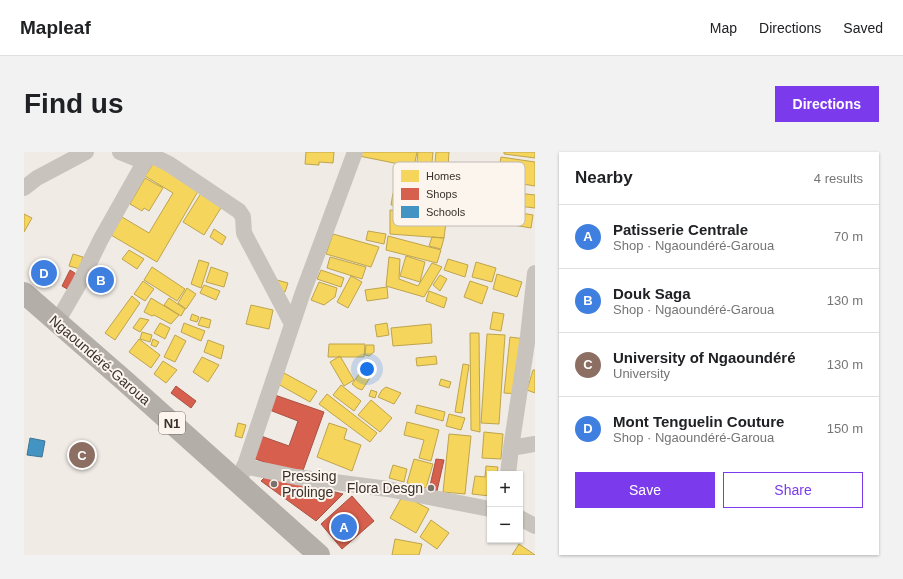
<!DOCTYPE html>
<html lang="en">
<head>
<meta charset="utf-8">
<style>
	body { margin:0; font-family:Helvetica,sans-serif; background:#f2f2f2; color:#202124 }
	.controls { position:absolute; right:12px; bottom:12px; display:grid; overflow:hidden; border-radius:0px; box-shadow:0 1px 3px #0004 }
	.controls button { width:36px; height:36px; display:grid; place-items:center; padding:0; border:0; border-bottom:1px solid #e0e0e0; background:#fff; color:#202124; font:20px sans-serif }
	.you { position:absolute; left:343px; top:217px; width:14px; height:14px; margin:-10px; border:3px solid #fff; border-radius:50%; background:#1a73e8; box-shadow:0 0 0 6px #1a73e833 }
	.badge { display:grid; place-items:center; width:26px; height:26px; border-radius:50%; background:#7c3aed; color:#fff; font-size:13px; font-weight:700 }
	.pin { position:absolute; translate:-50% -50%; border:2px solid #fff; box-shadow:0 1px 4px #0006 }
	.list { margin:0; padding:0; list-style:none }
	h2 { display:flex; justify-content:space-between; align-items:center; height:52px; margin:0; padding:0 16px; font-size:17px }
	h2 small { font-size:13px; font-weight:400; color:#757577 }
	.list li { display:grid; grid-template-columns:26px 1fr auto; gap:12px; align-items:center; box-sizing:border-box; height:64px; padding:0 16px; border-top:1px solid #e0e0e0 }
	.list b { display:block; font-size:15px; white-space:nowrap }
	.list p { margin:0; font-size:13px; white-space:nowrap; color:#757577 }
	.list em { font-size:13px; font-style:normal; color:#757577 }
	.actions { display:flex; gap:8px; padding:12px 16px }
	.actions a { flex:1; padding:9px 0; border:1px solid #7c3aed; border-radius:0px; text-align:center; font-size:14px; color:#7c3aed }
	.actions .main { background:#7c3aed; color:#fff }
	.map { position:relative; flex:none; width:511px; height:403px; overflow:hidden; border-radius:0px }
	header { display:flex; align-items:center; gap:24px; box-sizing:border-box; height:56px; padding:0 20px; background:#fff; border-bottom:1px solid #e0e0e0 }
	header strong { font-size:19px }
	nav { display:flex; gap:22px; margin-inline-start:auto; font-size:14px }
	.intro { display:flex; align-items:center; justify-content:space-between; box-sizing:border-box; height:96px; padding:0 24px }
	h1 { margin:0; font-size:28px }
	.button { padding:10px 18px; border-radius:0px; background:#7c3aed; color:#fff; font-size:14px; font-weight:700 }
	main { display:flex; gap:24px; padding:0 24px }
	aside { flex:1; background:#fff; border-radius:0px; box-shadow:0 1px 3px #0004 }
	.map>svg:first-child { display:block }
</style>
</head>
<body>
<header>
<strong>Mapleaf</strong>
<nav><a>Map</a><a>Directions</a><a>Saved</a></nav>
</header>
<div class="intro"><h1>Find us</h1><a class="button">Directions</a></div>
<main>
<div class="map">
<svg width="511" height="403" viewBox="0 0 511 403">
	<rect width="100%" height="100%" fill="#f0ebe5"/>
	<path fill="#f6d55c" stroke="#bea44d" d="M282 0H310L309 11 295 10V13L281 12Z
		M337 0H393L390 15 335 4Z
		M394 0H409L405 42 390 41Z
		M412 0H425L422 44 408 42Z
		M480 0H511V6L480 2Z
		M477 5 511 10V34L473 28Z
		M131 9 176 36 133 110 87 83 98 65 125 81 149 41 121 24Z
		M121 26 139 36 125 59 120 56 118 59 106 52Z
		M427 34 511 43V56L425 46Z
		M179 38 200 51 180 83 159 70Z
		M369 41 425 44 422 58 367 53Z
		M426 49 509 63 507 76 424 62Z
		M366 58 423 62 420 86 366 82Z
		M0 62 8 66 0 80Z
		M190 77 202 85 198 93 186 85Z
		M344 79 362 82 360 92 342 88Z
		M309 82 355 95 347 115 302 102Z
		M364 84 417 98 413 111 362 98Z
		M408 85 420 86 417 97 405 94Z
		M105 98 120 107 113 117 98 107Z
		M49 102 59 105 56 117 45 114Z
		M382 104 401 110 396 130 376 124Z
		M306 105 342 115 338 127 303 116Z
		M365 105 376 107 375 127 394 134 408 111 418 115 400 145 362 134Z
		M424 107 444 113 441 125 420 118Z
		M17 108 24 112 18 122 11 117Z
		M175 108 185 111 177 136 167 132Z
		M452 110 472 116 468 130 448 125Z
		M27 111 33 114 28 123 22 120Z
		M128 115 161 137 153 149 120 128Z
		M187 115 204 121 200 135 182 130Z
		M297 118 320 126 317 135 293 127Z
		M473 122 498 130 493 145 469 137Z
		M416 123 423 127 416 139 409 133Z
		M327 124 338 130 324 156 313 150Z
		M253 128 264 131 261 140 251 136Z
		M119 129 130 137 121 149 110 142Z
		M446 129 464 135 458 152 440 145Z
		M295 130 313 136 311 145 300 153 287 148Z
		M180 133 196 139 192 148 176 141Z
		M363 135 364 146 343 149 341 138Z
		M163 136 172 142 162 157 154 151Z
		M405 139 423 146 420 156 402 149Z
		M108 144 116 151 91 188 81 181Z
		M127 146 155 163 147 172 130 163 128 164 120 160Z
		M145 146 161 157 157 164 140 153Z
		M227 153 249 158 245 177 222 172Z
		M469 160 480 162 477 179 466 177Z
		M168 162 175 165 173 170 166 168Z
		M177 165 187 168 185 176 174 173Z
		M116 166 125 168 116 180 109 176Z
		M136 171 146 176 141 187 130 181Z
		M160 171 181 179 177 189 157 180Z
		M363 171 365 183 353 185 351 173Z
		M407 172 408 191 369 194 367 176Z
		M118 180 128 183 126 190 116 187Z
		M446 181H455L456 280 447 278Z
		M463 182 481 183 475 272 457 271Z
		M151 183 162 189 151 210 140 205Z
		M486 185 501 187 494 242 480 241Z
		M115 187 136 203 127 216 105 200Z
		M129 187 135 190 132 195 127 193Z
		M184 188 200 194 197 207 180 200Z
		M305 192H341L340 205H304Z
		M342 193H350V200L345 204 341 203Z
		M316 204 330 228 320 234 306 210Z
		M412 204 413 212 393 214 392 206Z
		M178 205 195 213 184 230 169 220Z
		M139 209 153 218 142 231 130 222Z
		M343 211 351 218 338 238 333 236 328 232Z
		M439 212 445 213 438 261 431 260Z
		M509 218H511V241L503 238Z
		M260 221 293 239 286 250 254 232Z
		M417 227 427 230 425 236 415 233Z
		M317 233 337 249 330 259 309 243Z
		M362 235 377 241 370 252 354 245 358 238Z
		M347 238 353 240 351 246 345 244Z
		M303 242 353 281 346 290 295 252Z
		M347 248 368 266 356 280 334 263Z
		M393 253 421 260 419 269 391 261Z
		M425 262 441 266 437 278 422 274Z
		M383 270 415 278 407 309 395 306 400 288 380 283Z
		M214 271 222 273 218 286 211 284Z
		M305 271 323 277 320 287 337 293 328 319 293 305Z
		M460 280 479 282 477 307 458 306Z
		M425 282 447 284 441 342 419 340Z
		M390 307 409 312 402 336 383 331Z
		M369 313 383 317 380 330 365 326Z
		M462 314 474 315 473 322H466V344L448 342 451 324 461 325Z
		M379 343 405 357 392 381 366 366Z
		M407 368 425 381 413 397 396 385Z
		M371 387 398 392 395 403H368Z
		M495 392 511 403H488Z"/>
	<path fill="#d6604d" stroke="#a85243" d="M46 118 54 123 45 138 38 134Z
		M152 234 172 249 167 256 147 241Z
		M248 242 300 260 277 324 229 306 237 284 265 294 274 269 243 257Z
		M412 307 420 308 413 339 405 338Z
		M243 323 319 342 292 369 237 329Z
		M328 344 350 369 318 397 297 372Z"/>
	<path fill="#4393c3" stroke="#417595" d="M6 286 21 289 18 305 3 303Z"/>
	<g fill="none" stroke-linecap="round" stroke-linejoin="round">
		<path stroke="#c9c3be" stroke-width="16" d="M96 0 121 10
			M124 0 125 2 145 12 215 59 219 65 220 81 268 172
			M0 36 13 26 62 0
			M33 170 55 132 77 87 126 0
			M487 296 511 292
			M220 314 272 325 364 337 466 357
			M484 322 487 296 504 184 511 121
			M215 331 278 143 331 0
			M496 366 511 374"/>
		<path stroke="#b4aea8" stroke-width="22" d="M0 141 102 230 295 403"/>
	</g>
	<g fill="#7a716c" stroke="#fbf5ee" stroke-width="1.5">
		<circle cx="250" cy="332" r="4"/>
		<circle cx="407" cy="336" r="4"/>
	</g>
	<g text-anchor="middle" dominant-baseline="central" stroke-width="4" stroke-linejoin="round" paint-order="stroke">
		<rect fill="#fbf5ee" stroke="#756b66" stroke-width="1" x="135" y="260" width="26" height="22" rx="3"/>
		<g font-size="13" font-weight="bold" fill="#3b302b">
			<text x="148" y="271">N1</text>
		</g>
		<g font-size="14" fill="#3b302b" stroke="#fbf5ee">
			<text transform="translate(76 208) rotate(41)">Ngaoundéré-Garoua</text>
		</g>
		<g font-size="14" fill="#3b302b" stroke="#fbf5ee" text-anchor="start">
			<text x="258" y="324">Pressing<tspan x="258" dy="16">Prolinge</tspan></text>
			<text x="399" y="336" text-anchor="end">Flora Desgn</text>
		</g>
	</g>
	<rect x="369" y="10" width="132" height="64" rx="6" fill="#fbf5ee" stroke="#c1bab4" stroke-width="1"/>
	<rect x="377" y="18" width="18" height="12" fill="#f6d55c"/>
	<rect x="377" y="36" width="18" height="12" fill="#d6604d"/>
	<rect x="377" y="54" width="18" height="12" fill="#4393c3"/>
	<g font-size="11" fill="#3b302b">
		<text x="402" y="28">Homes</text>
		<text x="402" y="46">Shops</text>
		<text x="402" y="64">Schools</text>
	</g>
</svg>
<div class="controls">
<button>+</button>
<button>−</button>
</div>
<div class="you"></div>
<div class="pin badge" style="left:320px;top:375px;background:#3f7fe0">A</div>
<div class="pin badge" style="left:77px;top:128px;background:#3f7fe0">B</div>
<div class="pin badge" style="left:58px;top:303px;background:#8d6e63">C</div>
<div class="pin badge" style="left:20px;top:121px;background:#3f7fe0">D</div>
</div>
<aside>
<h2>Nearby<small>4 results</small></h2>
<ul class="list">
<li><span class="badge" style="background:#3f7fe0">A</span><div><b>Patisserie Centrale</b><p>Shop · Ngaoundéré-Garoua</p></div><em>70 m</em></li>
<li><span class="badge" style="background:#3f7fe0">B</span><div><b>Douk Saga</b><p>Shop · Ngaoundéré-Garoua</p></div><em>130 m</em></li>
<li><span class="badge" style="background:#8d6e63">C</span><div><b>University of Ngaoundéré</b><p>University</p></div><em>130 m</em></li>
<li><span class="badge" style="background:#3f7fe0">D</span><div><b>Mont Tenguelin Couture</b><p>Shop · Ngaoundéré-Garoua</p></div><em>150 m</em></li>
</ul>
<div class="actions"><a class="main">Save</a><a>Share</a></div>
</aside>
</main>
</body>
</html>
